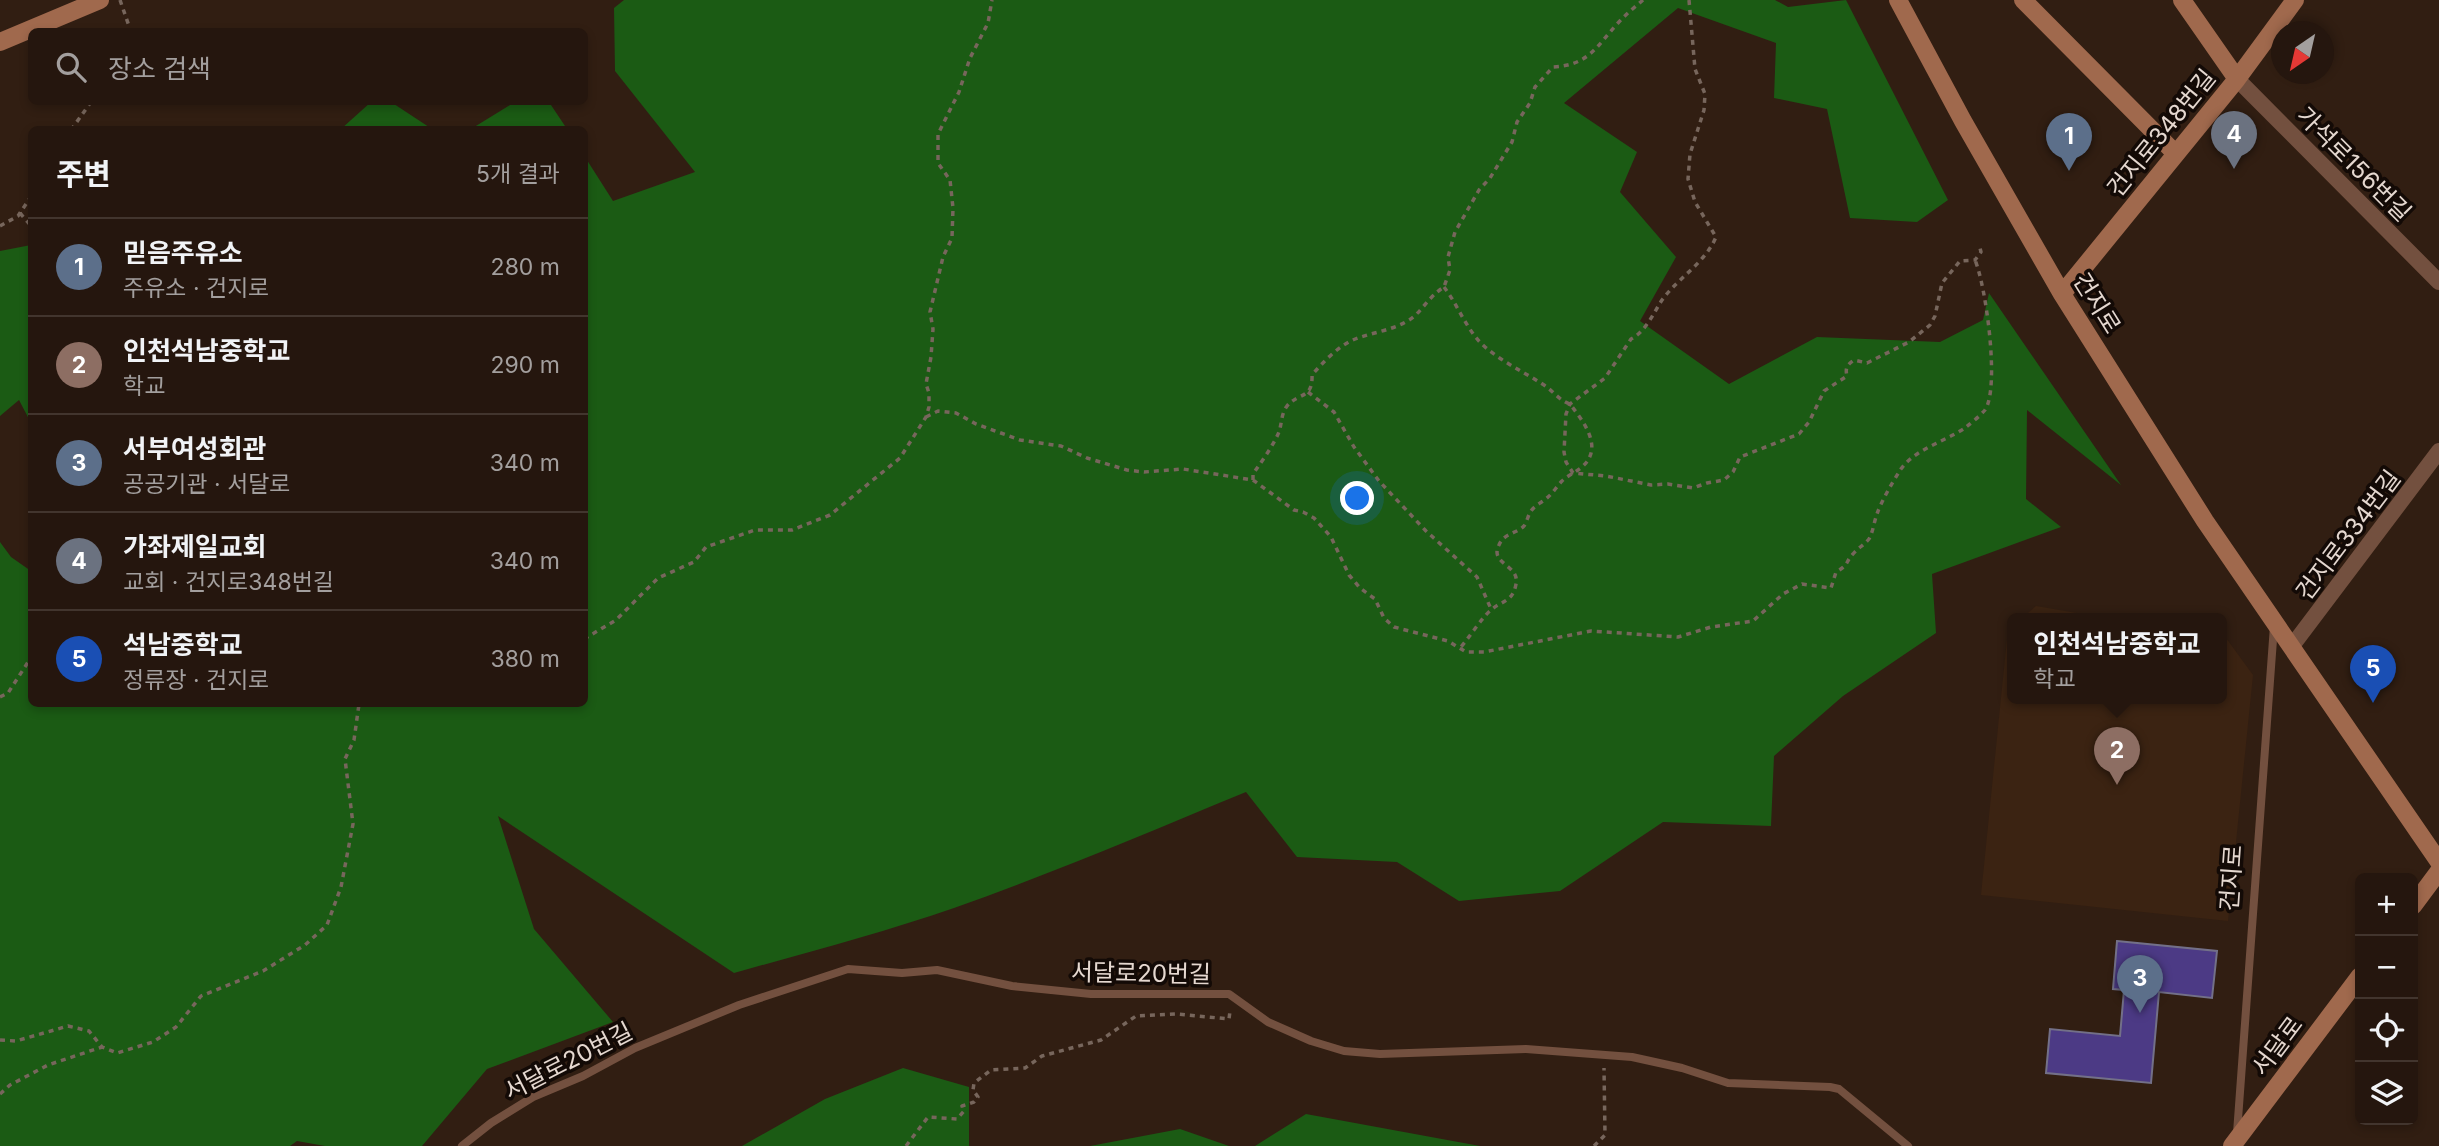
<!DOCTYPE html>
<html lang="ko">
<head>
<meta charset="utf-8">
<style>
	body { margin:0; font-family:Inter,"Noto Sans KR",sans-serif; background:#31231c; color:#f1f3f6 }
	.controls { position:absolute; right:21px; bottom:21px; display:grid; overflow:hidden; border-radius:10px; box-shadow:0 4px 10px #0003 }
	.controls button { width:63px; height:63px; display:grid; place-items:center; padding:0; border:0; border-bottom:2px solid #42352e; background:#25160e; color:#f1f3f6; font:35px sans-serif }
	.compass { position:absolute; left:2271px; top:21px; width:63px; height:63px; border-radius:50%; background:#25160e; box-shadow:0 4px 10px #0003; rotate:214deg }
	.you { position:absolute; left:1358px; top:499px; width:24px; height:24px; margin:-18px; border:5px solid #fff; border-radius:50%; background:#1a73e8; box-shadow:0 0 0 10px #1a73e833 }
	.badge { display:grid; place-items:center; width:46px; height:46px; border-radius:50%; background:#2563eb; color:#fff; font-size:23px; font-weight:700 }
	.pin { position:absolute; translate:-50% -58px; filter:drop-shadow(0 2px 4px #0008) }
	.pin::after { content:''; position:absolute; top:37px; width:24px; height:21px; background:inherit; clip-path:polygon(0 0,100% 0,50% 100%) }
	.popup { position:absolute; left:2007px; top:613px; width:220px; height:91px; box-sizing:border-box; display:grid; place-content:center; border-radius:10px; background:#25160e; filter:drop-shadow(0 2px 5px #0005); font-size:23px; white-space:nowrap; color:#a39f9e }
	.popup b { font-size:26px; color:#f1f3f6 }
	.popup::after { content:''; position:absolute; left:50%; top:100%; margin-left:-14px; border:14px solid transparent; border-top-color:#25160e }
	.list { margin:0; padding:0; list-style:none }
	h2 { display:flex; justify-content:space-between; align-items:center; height:91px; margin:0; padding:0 28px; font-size:30px }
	h2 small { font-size:23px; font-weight:400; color:#a39f9e }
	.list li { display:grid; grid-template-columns:46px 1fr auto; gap:21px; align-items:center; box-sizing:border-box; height:98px; padding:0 28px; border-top:2px solid #42352e }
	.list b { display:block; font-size:26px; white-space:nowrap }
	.list p { margin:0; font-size:23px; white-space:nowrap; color:#a39f9e }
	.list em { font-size:23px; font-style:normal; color:#a39f9e }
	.icon { flex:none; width:38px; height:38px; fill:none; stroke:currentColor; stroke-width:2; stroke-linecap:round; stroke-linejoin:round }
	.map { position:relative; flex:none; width:2439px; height:1146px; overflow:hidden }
	.search { position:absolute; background:#25160e; box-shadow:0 4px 10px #0003; left:28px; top:28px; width:560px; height:77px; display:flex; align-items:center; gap:18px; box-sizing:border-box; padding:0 24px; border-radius:10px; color:#a39f9e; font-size:26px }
	.panel { position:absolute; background:#25160e; box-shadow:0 4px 10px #0003; left:28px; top:126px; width:560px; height:581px; border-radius:10px }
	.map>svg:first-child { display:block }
</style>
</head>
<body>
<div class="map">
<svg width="2439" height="1146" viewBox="0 0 2439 1146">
	<rect width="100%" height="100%" fill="#311e12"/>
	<path fill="#3b2312" d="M2036 606 2112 619H2021Z
		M2012 626V699H2222V637L2226 638 2253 675 2228 921 1981 895 2008 629Z"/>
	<path fill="#1b5b14" d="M624 0H1775L1788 7 1846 0 1948 200 1917 222 1850 218 1827 109 1774 98 1776 43 1678 8 1564 103 1637 152 1620 192 1676 257 1640 321 1729 384 1817 337 1940 342 1983 320 1989 293 2121 485 2027 410 2026 499 2061 527 1932 574 1936 633 1843 696 1774 756 1771 826 1663 822 1560 891 1459 901 1397 862 1297 857 1246 792C1149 832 1053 873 954 908 882 933 808 952 734 973L498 816 534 929 613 1022 487 1069 422 1146H325L297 1141 290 1146H0V542L11 557 31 571 32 704H584L585 157 613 201 695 172 615 71 614 8Z
		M371 102H391L432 129H341Z
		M515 102H549L567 129H471Z
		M31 245H32L31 423 19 400 0 416V251Z
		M903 1068 969 1087V1146H742L825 1099Z
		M1306 1114 1480 1146H1255Z
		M1180 1129 1229 1146H1090Z"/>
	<path fill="#4c3a85" stroke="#737088" stroke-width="2" d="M2117 941 2217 951 2212 998 2159 992 2151 1083 2046 1073 2050 1029 2120 1036 2124 990 2113 989Z"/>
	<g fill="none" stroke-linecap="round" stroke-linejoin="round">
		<path stroke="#77665c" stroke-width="3.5" stroke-dasharray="5 5" stroke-linecap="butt" d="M120 0 129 26 128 32
			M1689 0 1695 69 1705 94 1704 110 1690 154 1688 179 1695 202 1716 237C1705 263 1679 277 1662 300 1653 314 1646 331 1631 339L1605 378 1570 404 1566 414 1564 452 1566 462 1573 473 1606 476 1651 485 1668 484 1693 488 1707 483 1724 480 1733 472 1740 457 1799 434 1809 422 1824 391 1847 376C1845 368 1847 365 1854 360L1867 363 1909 342 1930 325 1935 316 1942 283 1960 261 1975 260 1981 252 1979 244
			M71 130 91 102
			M20 213 32 227
			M0 226 18 216 32 195
			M1444 287C1458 305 1467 331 1484 346 1502 362 1524 372 1544 385 1553 391 1560 401 1570 404 1583 421 1603 446 1584 465 1577 472 1568 475 1562 481 1557 486 1553 493 1548 497 1543 502 1535 505 1531 511 1528 515 1527 522 1524 526 1516 534 1504 533 1499 545 1489 564 1520 565 1516 584 1513 602 1501 601 1491 610 1483 616 1469 638 1460 648
			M1308 392 1334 412 1354 447 1379 481 1426 531 1477 577 1491 609
			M926 417 938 411 956 413 976 424 1020 440 1061 446 1087 458 1127 470 1144 472 1183 469 1253 480 1294 510 1303 512 1314 518 1331 537 1349 575 1360 588 1375 599 1384 618 1394 627 1448 641 1466 652H1484L1591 631 1678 637 1711 627 1753 621 1783 594 1802 584 1831 588 1836 572C1850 564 1845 562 1853 554 1858 548 1864 545 1869 539 1873 532 1874 522 1877 514 1881 502 1892 483 1899 472 1912 450 1944 442 1965 428 1971 423 1980 416 1985 410 2000 388 1986 286 1975 260
			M1253 480V474C1262 461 1273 446 1279 432 1282 423 1281 414 1287 406 1299 392 1313 399 1312 375 1324 361 1340 344 1358 338 1375 332 1393 330 1409 320 1421 313 1428 297 1444 287L1450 270 1448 257 1455 232 1479 190 1490 178 1512 142 1517 122 1530 103 1535 87 1553 67C1589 65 1596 47 1618 23 1626 14 1635 7 1643 0
			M584 639 616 620 658 578 694 562 706 547 755 530H792L830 515 900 458 926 417 929 407V393L926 384 931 357 933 329 930 312 943 257 952 238 953 208 950 180 938 163V134L959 92 970 58 988 23 992 0
			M0 697 8 693 32 656
			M0 1040 16 1041 68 1026 89 1031 102 1047 117 1053 153 1042 176 1027 201 996 263 971 305 945 327 925 341 887 353 824 345 759 354 740 359 704
			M0 1094 10 1085 48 1065 102 1047
			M906 1146 928 1117 957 1119 964 1111 962 1106 974 1102 978 1097 973 1090 974 1083 991 1070 1025 1068 1042 1056 1101 1040 1136 1016 1177 1014 1229 1019 1230 1011
			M1594 1146 1605 1135 1604 1068"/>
		<path stroke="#73503f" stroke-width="8" d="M2237 1133 2274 626
			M462 1146 491 1123 533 1097 583 1076 635 1048 739 1005 848 969 902 973 937 970 1012 986 1091 994H1229L1268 1022 1311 1041 1344 1051 1380 1054 1526 1049 1632 1057 1682 1068 1728 1083 1830 1087 1839 1089 1908 1146"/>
		<path stroke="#73503f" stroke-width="16" d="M2237 79 2439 282
			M2292 646 2439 451"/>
		<path stroke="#a0694d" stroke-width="18" d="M1898 0 1963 121 2062 294 2205 521 2439 862
			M2023 0 2176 154
			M2182 0 2237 79
			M0 42 100 0
			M2062 294 2237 79 2295 0
			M2413 906 2439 871
			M2232 1146 2360 976"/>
	</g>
	<g text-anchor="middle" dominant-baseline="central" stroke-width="7" stroke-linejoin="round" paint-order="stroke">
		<g font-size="24" fill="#e5d8d0" stroke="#130a06">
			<text transform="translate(2161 133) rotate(-51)">건지로348번길</text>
			<text transform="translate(2354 164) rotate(45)">가석로156번길</text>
			<text transform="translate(2097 303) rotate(58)">건지로</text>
			<text transform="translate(2348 535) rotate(-53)">건지로334번길</text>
			<text transform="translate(2231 878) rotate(-86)">건지로</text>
			<text transform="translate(1141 973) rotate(1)">서달로20번길</text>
			<text transform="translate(2277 1046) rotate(-53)">서달로</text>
			<text transform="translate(568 1061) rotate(-27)">서달로20번길</text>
		</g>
	</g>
</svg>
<div class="controls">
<button>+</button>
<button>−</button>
<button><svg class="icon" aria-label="locate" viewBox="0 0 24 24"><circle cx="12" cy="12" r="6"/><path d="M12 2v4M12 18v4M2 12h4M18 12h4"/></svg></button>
<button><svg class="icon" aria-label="layers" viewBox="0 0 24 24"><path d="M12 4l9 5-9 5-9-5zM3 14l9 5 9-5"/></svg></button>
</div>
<svg class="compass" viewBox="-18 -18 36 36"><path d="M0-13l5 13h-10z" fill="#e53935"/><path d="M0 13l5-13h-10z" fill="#a39f9e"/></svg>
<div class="you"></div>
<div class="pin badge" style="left:2069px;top:171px;background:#5c6f8a">1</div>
<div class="pin badge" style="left:2117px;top:785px;background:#8d6e63">2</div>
<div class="popup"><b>인천석남중학교</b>학교</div>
<div class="pin badge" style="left:2140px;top:1013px;background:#5c6f8a">3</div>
<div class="pin badge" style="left:2234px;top:169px;background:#6b7280">4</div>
<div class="pin badge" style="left:2373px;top:703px;background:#1a4fb4">5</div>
<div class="search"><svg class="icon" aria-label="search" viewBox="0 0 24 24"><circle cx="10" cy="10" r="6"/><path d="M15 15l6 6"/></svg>장소 검색</div>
<section class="panel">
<h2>주변<small>5개 결과</small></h2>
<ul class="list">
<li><span class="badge" style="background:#5c6f8a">1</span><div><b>믿음주유소</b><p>주유소 · 건지로</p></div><em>280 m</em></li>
<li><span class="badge" style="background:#8d6e63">2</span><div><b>인천석남중학교</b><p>학교</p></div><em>290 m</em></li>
<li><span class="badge" style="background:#5c6f8a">3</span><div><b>서부여성회관</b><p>공공기관 · 서달로</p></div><em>340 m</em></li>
<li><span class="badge" style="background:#6b7280">4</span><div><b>가좌제일교회</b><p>교회 · 건지로348번길</p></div><em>340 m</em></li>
<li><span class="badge" style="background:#1a4fb4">5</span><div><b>석남중학교</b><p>정류장 · 건지로</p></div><em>380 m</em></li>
</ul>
</section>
</div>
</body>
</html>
